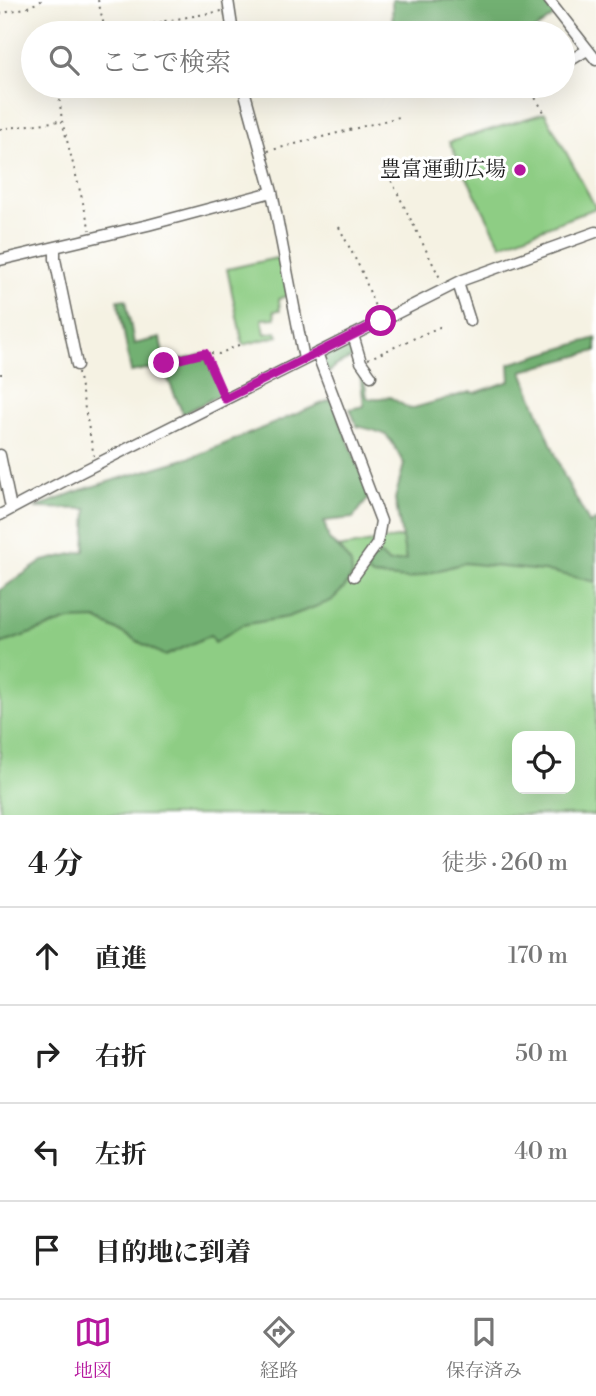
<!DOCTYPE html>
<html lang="ja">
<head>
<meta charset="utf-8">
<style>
	body { margin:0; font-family:"Libre Bodoni","Noto Serif JP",serif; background:#f2f2f2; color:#222 }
	.controls { position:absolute; right:21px; bottom:21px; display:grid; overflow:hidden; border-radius:14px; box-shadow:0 7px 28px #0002 }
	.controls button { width:63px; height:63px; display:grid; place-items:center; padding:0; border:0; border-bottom:2px solid #e0e0e0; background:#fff; color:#222; font:35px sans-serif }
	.stop { position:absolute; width:21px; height:21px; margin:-16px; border:5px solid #b5179e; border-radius:50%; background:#fff }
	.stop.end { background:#b5179e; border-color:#fff; box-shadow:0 2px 7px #0008 }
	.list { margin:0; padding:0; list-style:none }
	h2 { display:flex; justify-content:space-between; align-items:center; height:91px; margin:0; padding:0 28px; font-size:30px }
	h2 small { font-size:23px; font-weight:400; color:#767676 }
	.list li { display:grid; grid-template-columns:46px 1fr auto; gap:21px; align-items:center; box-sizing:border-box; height:98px; padding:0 28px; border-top:2px solid #e0e0e0 }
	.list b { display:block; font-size:26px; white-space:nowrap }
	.list em { font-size:23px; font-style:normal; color:#767676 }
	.icon { flex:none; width:38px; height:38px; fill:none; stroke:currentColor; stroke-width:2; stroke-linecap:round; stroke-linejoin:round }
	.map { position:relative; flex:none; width:596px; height:815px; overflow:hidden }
	.search { position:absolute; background:#fff; box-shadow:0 7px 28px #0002; left:21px; right:21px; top:21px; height:77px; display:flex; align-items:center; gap:18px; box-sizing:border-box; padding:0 24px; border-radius:38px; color:#767676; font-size:26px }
	.sheet { height:483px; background:#fff }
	nav { display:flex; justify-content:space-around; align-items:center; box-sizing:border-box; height:98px; border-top:2px solid #e0e0e0; background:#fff; font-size:19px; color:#767676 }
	nav a { display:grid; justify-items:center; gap:4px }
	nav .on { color:#b5179e }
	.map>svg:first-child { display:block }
</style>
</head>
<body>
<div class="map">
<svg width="596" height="815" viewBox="0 0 596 815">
	<rect width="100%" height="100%" fill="#fff"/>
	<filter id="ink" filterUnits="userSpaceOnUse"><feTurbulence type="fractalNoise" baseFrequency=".0143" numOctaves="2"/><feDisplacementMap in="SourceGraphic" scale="14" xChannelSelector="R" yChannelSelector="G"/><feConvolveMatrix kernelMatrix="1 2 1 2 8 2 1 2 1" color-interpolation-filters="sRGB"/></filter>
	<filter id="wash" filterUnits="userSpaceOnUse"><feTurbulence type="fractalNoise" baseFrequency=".00686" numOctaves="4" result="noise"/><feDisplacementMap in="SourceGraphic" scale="28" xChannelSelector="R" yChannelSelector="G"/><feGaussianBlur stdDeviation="1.57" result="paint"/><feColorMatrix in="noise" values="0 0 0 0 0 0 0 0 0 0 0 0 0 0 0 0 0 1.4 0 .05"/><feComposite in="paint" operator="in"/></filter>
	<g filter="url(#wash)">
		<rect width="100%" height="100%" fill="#f5f2e3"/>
		<path fill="#8ecd84" stroke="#557450" stroke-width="2" fill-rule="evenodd" d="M545 113 596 208 501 245 449 142Z
			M281 257 288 295 279 299 280 310 274 311 275 318 262 319 265 334 276 332 278 336 243 345 227 269Z
			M461 527 596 536V815H0V616L302 554ZM517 736H570V789H517Z"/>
		<path fill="#72b072" stroke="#476647" stroke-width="2" d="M392 0H547L558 13 530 33H393Z
			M126 299 134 344 160 338 165 364 205 354 221 394 183 414 165 372 146 369 131 372 118 300Z
			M596 338V351L522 371 565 478 590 524 596 520V582L552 572 464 563 409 579 373 576 367 572 370 560 381 555 389 563 406 560 395 499 404 464C386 432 393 435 357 426L350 409 364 406 360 373 364 378 367 397 370 399 390 397 410 409 470 392 475 393 510 381 509 364Z
			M350 341 356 356 335 366 329 373 320 357Z
			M332 399 370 496 353 518 324 521 329 540 339 548 351 564 352 575 345 587 331 601 288 617 242 625 215 642 211 635 165 656 96 619 69 620 0 644V590L43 561 85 551 87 509 35 508 81 490 198 455Z"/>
	</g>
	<g filter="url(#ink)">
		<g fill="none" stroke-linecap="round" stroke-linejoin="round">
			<g stroke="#686762" stroke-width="13">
				<path id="minor" d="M228 0 233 33
					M549 0 596 60
					M563 65 587 50
					M243 86 272 192 304 359
					M55 248V259L77 365
					M0 260 148 225 272 192
					M458 283 470 321
					M353 335 361 362 371 376
					M317 353 381 521 377 544 354 576
					M0 455 11 508
					M0 515 75 475 463 280 596 232"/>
			</g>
			<path stroke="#686762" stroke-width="2" stroke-dasharray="2 5" stroke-linecap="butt" d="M98 0 105 30 109 33
				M0 14 28 7 43 0
				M112 33 162 22
				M161 33 160 25 165 21 222 11
				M58 86 62 121 90 230
				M528 86 544 112
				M441 96 476 86
				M0 129 60 121
				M268 151 403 116
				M382 162 441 280
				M339 227 363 274 378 315
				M204 352 219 354 243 343
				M368 359 444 325
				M164 363 205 353 222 391
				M78 372 94 456
				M0 374H3"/>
			<use href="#minor" stroke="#fff" stroke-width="10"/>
		</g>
	</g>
	<g fill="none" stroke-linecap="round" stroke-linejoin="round" filter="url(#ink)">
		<path stroke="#b5179e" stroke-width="9" d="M164 363 205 353 225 399 381 321"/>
	</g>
	<circle fill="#b5179e" stroke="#fff" stroke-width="2.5" cx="520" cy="170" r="7"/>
	<g text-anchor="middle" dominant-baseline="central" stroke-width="6" stroke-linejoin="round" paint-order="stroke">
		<g font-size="21" fill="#1c1c1c" stroke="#fff" text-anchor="end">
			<text x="506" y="170">豊富運動広場</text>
		</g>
	</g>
</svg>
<div class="controls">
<button><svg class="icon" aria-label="locate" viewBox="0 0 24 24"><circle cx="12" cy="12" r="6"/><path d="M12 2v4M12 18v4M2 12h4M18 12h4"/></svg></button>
</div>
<div class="stop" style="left:381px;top:321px"></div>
<div class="stop end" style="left:164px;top:363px"></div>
<div class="search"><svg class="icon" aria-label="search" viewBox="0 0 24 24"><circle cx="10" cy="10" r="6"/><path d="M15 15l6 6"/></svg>ここで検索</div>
</div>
<section class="sheet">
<h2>4 分<small>徒歩 · 260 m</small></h2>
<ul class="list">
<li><svg class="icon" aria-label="ahead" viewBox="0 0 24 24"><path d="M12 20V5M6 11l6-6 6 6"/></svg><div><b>直進</b></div><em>170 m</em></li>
<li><svg class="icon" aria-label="right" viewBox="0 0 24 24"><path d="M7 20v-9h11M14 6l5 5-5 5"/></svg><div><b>右折</b></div><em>50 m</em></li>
<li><svg class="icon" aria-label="left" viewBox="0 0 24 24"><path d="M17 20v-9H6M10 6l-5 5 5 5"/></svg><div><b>左折</b></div><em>40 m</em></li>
<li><svg class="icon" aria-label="arrive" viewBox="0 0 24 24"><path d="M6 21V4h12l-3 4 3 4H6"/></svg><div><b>目的地に到着</b></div></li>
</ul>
</section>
<nav>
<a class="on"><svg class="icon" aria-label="map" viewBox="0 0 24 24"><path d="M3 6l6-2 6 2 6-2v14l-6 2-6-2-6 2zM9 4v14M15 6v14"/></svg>地図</a>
<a><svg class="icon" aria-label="directions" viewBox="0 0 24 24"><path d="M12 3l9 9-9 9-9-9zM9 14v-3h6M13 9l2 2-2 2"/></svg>経路</a>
<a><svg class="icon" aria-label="saved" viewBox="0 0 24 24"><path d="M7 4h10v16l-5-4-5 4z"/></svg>保存済み</a>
</nav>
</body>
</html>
